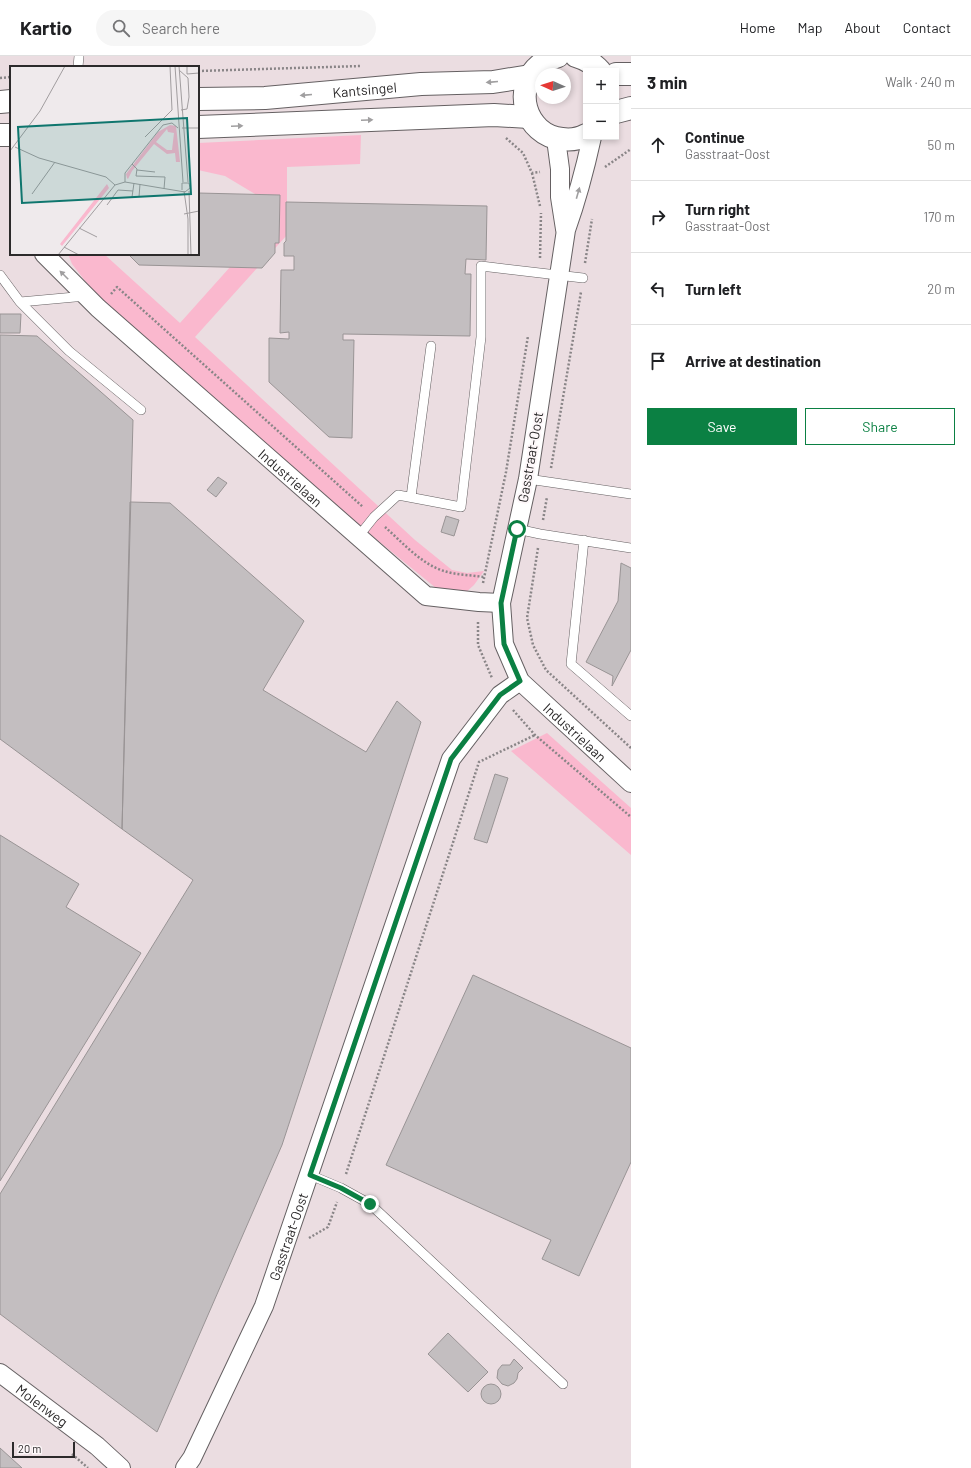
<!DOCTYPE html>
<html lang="en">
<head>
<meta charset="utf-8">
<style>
	body { margin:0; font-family:Barlow,sans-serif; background:#f6f6f6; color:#202124 }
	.controls { position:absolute; right:12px; top:12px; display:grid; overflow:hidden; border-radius:0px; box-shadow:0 2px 6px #0003 }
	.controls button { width:36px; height:36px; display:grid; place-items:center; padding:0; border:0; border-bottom:1px solid #e0e0e0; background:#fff; color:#202124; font:20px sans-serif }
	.compass { position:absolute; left:535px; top:12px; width:36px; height:36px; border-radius:50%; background:#fff; box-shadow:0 2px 6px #0003; rotate:273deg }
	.scale { position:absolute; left:12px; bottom:10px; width:63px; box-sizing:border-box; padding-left:4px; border:2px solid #2c2a2b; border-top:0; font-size:11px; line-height:14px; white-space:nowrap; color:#2c2a2b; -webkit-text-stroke:3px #fdf7f9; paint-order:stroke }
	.stop { position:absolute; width:12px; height:12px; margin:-9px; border:3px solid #0b8043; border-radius:50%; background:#fff }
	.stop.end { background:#0b8043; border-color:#fff; box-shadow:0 1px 4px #0008 }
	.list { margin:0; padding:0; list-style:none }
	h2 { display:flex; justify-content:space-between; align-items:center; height:52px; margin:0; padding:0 16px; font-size:17px }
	h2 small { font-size:13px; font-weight:400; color:#757577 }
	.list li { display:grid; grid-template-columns:26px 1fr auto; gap:12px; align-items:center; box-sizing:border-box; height:72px; padding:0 16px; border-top:1px solid #e0e0e0 }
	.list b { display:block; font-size:15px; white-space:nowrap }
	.list p { margin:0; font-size:13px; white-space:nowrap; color:#757577 }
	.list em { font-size:13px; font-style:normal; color:#757577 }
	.actions { display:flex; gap:8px; padding:12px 16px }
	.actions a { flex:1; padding:9px 0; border:1px solid #0b8043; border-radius:0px; text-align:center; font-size:14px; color:#0b8043 }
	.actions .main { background:#0b8043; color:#fff }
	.icon { flex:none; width:22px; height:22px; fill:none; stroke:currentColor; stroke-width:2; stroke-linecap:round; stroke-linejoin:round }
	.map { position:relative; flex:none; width:631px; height:1412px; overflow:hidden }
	header { display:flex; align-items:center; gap:24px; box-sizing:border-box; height:56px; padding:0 20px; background:#fff; border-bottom:1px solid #e0e0e0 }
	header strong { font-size:19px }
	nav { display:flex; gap:22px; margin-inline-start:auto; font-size:14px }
	.search { width:280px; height:36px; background:#f6f6f6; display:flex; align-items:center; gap:10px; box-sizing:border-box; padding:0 14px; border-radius:22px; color:#757577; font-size:15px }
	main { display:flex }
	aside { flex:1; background:#fff }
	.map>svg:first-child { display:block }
</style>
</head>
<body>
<header>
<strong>Kartio</strong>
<div class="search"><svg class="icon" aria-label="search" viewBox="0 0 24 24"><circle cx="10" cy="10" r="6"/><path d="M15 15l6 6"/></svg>Search here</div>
<nav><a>Home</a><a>Map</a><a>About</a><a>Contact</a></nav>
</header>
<main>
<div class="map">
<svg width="631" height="1412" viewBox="0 0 631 1412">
	<rect width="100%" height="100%" fill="#efeaec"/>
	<path fill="#ebdde1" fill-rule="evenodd" d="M0 0H631V1412H0ZM11 11H198V198H11ZM586 15H616V81H586ZM541 18H565V42H541Z"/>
	<path fill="#fab8ce" d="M361 79 360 108 287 111V179L195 281 415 484 452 514 467 517 484 515 474 529 465 537 436 532 333 448 103 248 72 208 68 198H104L180 267 256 182 255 138 225 120 198 114V87Z
		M547 677 631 752V799L511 695Z"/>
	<path fill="#c3bec0" stroke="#999495" d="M198 137 280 139 279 187H275V197L262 212 139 209 128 198H198Z
		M286 146 487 150 486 204 466 203 465 218H471L470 280 343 278V284H354L352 382 329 381 269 326V282L289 283V276L280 277 281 214H294V200H284V187L286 185Z
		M0 258H21L20 277H0Z
		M0 279 37 280 133 364 122 773 0 683Z
		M218 421 227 427 216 441 207 434Z
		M130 446 170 447 304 565 263 634 366 696 397 645 421 666 282 1089 157 1376 0 1258V1138L193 824 122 773Z
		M446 460 459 464 454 480 441 476Z
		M621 507 631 512V594L612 630 613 620 586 606 618 545Z
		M495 718 508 722 487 787 474 783Z
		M0 779 79 828 66 851 141 897 0 1125Z
		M473 919 631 992V1106L579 1220 542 1203 551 1184 386 1109Z
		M448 1277 488 1316 468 1336 428 1298Z
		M514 1303 523 1312 518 1317 517 1323 514 1327 508 1330 502 1328 497 1322 498 1314 502 1309H510Z
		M481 1338a10 10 0 1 1 20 0a10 10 0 1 1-20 0Z
		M0 1392 22 1412H0Z"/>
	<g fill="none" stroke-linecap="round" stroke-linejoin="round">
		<g stroke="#656062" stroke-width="10">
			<path id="service" d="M78 11 79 0
				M0 219 20 246 69 295 141 354
				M20 246 86 240
				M528 423 631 438
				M411 441 431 290
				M517 473 540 478 631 492
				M358 481 374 461 398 439 461 451 481 281V210L583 222
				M584 484 571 608 631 660
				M310 1119 341 1132 370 1148 563 1328"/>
		</g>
		<g stroke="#656062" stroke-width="20">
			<g id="minor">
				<path id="s1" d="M592 81C585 113 577 143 566 174L528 423 501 547 504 588 520 625 631 727"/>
				<path d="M556 83 560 113V141L565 173"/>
				<path id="s2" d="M44 198 98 252 426 540 479 546 501 547"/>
				<path id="s3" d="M0 1317 97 1390 121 1412"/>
				<path id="s4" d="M185 1412 192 1402 264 1250 451 703 500 639 520 625"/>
			</g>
		</g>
		<g stroke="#656062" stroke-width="24">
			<g id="tertiary">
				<path d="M558 0C552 2 546 4 541 8 511 31 525 79 562 83 570 84 579 83 586 79"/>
				<path d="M576 0C586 3 593 7 600 15"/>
				<path d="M616 18H631"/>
				<path id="s5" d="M198 43 265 42 421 28 493 26 530 20"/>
				<path d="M0 46 11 45"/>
				<path d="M616 56 631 52"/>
				<path d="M198 71 494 59 529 61"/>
				<path d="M0 79H11"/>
			</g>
		</g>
		<path stroke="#898587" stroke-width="2.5" stroke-dasharray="2 2" stroke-linecap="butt" d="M198 15 361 10
			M0 22 11 21
			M506 82 523 97 532 117 540 116
			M605 111 631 93
			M532 117 540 150
			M540 202 541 157
			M585 207 592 163
			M111 238 117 231 363 451
			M551 412 581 236
			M543 464 547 441
			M385 471C402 486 421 508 444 515 456 519 471 519 484 521
			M538 492 527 562 533 589 546 614 631 692
			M483 527 506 416 528 280
			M478 566V589L492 622
			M513 654 535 679 631 761
			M346 1118 479 706 535 679
			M309 1182 328 1171 337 1146
			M72 1398 88 1412"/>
		<use href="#service" stroke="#fff" stroke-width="9"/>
		<use href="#minor" stroke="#fff" stroke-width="18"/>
		<use href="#tertiary" stroke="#fff" stroke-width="22"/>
	</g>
	<defs><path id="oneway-solid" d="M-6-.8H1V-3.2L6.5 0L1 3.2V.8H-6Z"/></defs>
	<g fill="#a09fa0">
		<use href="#oneway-solid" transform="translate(492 26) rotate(175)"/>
		<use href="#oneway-solid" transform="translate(306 39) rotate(175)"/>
		<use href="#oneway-solid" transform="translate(367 64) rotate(-2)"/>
		<use href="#oneway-solid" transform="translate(237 70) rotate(-2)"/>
		<use href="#oneway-solid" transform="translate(578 137) rotate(-74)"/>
		<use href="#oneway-solid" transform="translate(64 219) rotate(-135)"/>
	</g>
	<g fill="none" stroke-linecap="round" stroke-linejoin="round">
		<path stroke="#0b8043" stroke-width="5" d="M370 1148 341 1132 310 1119 451 703 500 639 520 625 504 588 501 547 517 473"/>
	</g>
	<g text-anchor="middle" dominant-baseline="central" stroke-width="4" stroke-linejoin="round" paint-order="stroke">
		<g font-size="14" fill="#2c2a2b" stroke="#fdf7f9">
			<text stroke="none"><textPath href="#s5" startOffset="167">Kantsingel</textPath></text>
			<text transform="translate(530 401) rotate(-80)">Gasstraat-Oost</text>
			<text stroke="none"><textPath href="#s2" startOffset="333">Industrielaan</textPath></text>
			<text stroke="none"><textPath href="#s1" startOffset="632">Industrielaan</textPath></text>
			<text stroke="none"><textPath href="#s4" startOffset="254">Gasstraat-Oost</textPath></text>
			<text stroke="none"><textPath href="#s3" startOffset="53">Molenweg</textPath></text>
		</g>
	</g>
	<g transform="translate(10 10)">
		<rect width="189" height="189" fill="#efeaec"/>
		<path d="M160 59 166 60 170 96H166L165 87 157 88 144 78 122 105 118 113 117 112 116 108 148 66ZM157 63 158 66 164 67 162 84H157L146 76ZM97 118 99 122 52 180 50 178Z" fill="#fab8ce" fill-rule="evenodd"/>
		<path fill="none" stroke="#a19d9f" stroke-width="1" d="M165 0 173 116M169 0 178 116M177 0V8L189 7M169 4 178 12 179 31 177 43 171 44M172 62H189M135 71 162 44 160 0M5 81 29 92 96 111 105 119M0 85 30 45 55 0M122 98 127 103 126 110 155 111 154 123M127 104 145 106M115 116V107L153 59 162 57 168 62M174 125 178 153V189M179 125 181 189M22 128 45 96M122 131 124 117M129 131 130 118M97 139 108 124 123 125M174 148 189 145M69 162 87 171M54 181 69 189M48 189 105 119 115 116 175 126 180 122 179 117H172V124"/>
		<path fill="#0f766e" fill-opacity="0.15" stroke="#0f766e" stroke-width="2" d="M177 52 181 128 12 137 8 61Z"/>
		<rect width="189" height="189" fill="none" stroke="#2c2a2b" stroke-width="2"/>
	</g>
</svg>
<div class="controls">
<button>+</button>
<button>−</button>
</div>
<svg class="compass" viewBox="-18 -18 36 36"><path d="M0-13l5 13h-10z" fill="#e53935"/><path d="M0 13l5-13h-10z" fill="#757577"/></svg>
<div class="scale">20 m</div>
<div class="stop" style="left:517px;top:473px"></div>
<div class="stop end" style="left:370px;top:1148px"></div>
</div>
<aside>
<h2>3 min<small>Walk · 240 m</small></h2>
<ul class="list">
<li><svg class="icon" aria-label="ahead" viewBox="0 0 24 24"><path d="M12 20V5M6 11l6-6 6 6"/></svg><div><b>Continue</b><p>Gasstraat-Oost</p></div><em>50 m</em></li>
<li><svg class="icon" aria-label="right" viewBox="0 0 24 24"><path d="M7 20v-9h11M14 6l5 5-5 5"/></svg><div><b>Turn right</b><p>Gasstraat-Oost</p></div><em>170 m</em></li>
<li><svg class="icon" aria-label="left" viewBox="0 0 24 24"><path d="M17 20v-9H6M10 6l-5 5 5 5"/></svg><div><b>Turn left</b></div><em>20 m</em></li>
<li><svg class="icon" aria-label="arrive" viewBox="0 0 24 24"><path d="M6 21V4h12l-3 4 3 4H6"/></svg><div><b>Arrive at destination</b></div></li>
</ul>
<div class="actions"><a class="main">Save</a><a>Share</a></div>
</aside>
</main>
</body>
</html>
